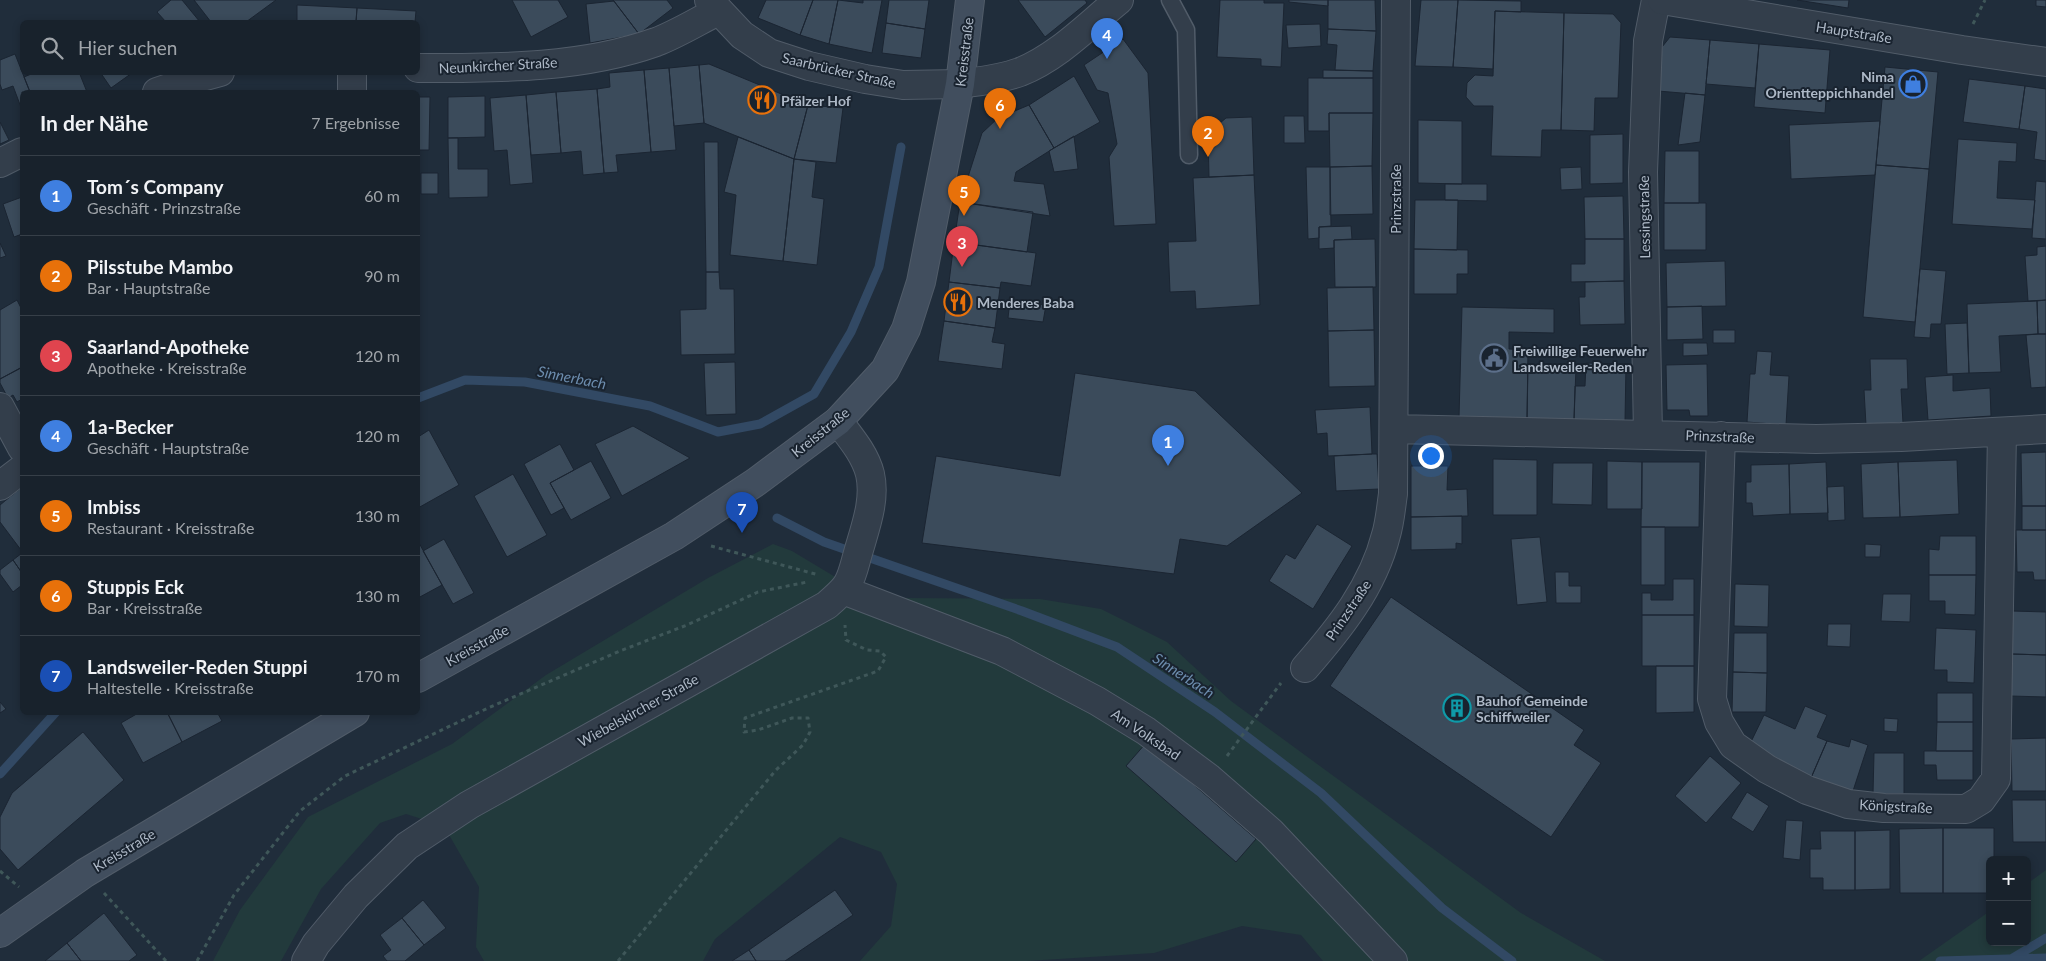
<!DOCTYPE html>
<html lang="de">
<head>
<meta charset="utf-8">
<style>
	body { margin:0; font-family:Lato,sans-serif; background:#252f38; color:#f1f3f6 }
	.controls { position:absolute; right:15px; bottom:15px; display:grid; overflow:hidden; border-radius:8px; box-shadow:0 2px 8px #0003 }
	.controls button { width:45px; height:45px; display:grid; place-items:center; padding:0; border:0; border-bottom:1px solid #363f48; background:#18222c; color:#f1f3f6; font:25px sans-serif }
	.you { position:absolute; left:1430px; top:455px; width:18px; height:18px; margin:-12px; border:4px solid #fff; border-radius:50%; background:#1a73e8; box-shadow:0 0 0 8px #1a73e833 }
	.badge { display:grid; place-items:center; width:32px; height:32px; border-radius:50%; background:#bca0f2; color:#fff; font-size:16px; font-weight:700 }
	.pin { position:absolute; translate:-50% -41px; filter:drop-shadow(0 1px 2px #0008) }
	.pin::after { content:''; position:absolute; top:26px; width:18px; height:15px; background:inherit; clip-path:polygon(0 0,100% 0,50% 100%) }
	.list { margin:0; padding:0; list-style:none }
	h2 { display:flex; justify-content:space-between; align-items:center; height:65px; margin:0; padding:0 20px; font-size:21px }
	h2 small { font-size:16px; font-weight:400; color:#9fa4a9 }
	.list li { display:grid; grid-template-columns:32px 1fr auto; gap:15px; align-items:center; box-sizing:border-box; height:80px; padding:0 20px; border-top:1px solid #363f48 }
	.list b { display:block; font-size:19px; white-space:nowrap }
	.list p { margin:0; font-size:16px; white-space:nowrap; color:#9fa4a9 }
	.list em { font-size:16px; font-style:normal; color:#9fa4a9 }
	.icon { flex:none; width:28px; height:28px; fill:none; stroke:currentColor; stroke-width:2; stroke-linecap:round; stroke-linejoin:round }
	.map { position:relative; flex:none; width:2046px; height:961px; overflow:hidden }
	.search { position:absolute; background:#18222c; box-shadow:0 2px 8px #0003; left:20px; top:20px; width:400px; height:55px; display:flex; align-items:center; gap:12px; box-sizing:border-box; padding:0 18px; border-radius:8px; color:#9fa4a9; font-size:19px }
	.panel { position:absolute; background:#18222c; box-shadow:0 2px 8px #0003; left:20px; top:90px; width:400px; height:625px; border-radius:8px }
	.map>svg:first-child { display:block }
</style>
</head>
<body>
<div class="map">
<svg width="2046" height="961" viewBox="0 0 2046 961">
	<rect width="100%" height="100%" fill="#202d3b"/>
	<path fill="#223a3c" d="M773 544 792 551 842 581 900 598 1040 599 1101 609 1167 642 1231 701 1521 913 1605 961H1323L1301 935 1242 926 1154 953 1027 961H860L891 926 897 884 881 852 840 837 715 939 703 961H484L476 947 479 887 444 826 406 814 380 823 321 889 281 961H213L240 910 308 817 452 744 546 675 708 578Z
		M2046 870V961H1919L1990 911V942H2027V884Z"/>
	<g fill="none" stroke-linecap="round" stroke-linejoin="round">
		<path stroke="#324964" stroke-width="9" d="M418 398 465 380 525 382 650 406 718 432 760 424 814 394 851 332 879 267 901 147
			M777 518 824 542 1022 611 1117 647 1215 712 1321 793 1442 908 1512 961
			M0 774 56 712
			M2011 959 2046 938
			M1940 961 2046 958"/>
	</g>
	<path fill="#3b4b5b" stroke="#1b2532" d="M171 0H182L200 22H166L157 12Z
		M194 0H276L246 22H211Z
		M512 0H558L568 17 531 37Z
		M613 0H667L673 8 639 34Z
		M766 0H813L800 35 758 18Z
		M813 0H838L829 44 800 35Z
		M838 0 863 3V0H882L872 53 829 44Z
		M889 0H929L925 29 886 23Z
		M1018 0H1085L1087 3 1045 37Z
		M1220 0H1264V3H1284L1281 67 1261 66V59L1217 57Z
		M1289 0H1328V6L1289 2Z
		M1328 0H1375L1376 31 1328 29Z
		M1421 0H1458L1453 67 1415 66Z
		M1458 0 1521 1V12L1495 11 1493 69 1453 67Z
		M1797 0H1849L1848 8Z
		M2036 0H2046V7L2036 6Z
		M614 1 639 34 590 43 586 4Z
		M297 5 357 8 356 22H297Z
		M357 8 416 11 415 22H356Z
		M1495 11 1564 13 1561 130H1542L1541 157 1491 156 1493 106H1474L1466 97 1467 83 1475 75 1493 76Z
		M1564 13 1613 14 1621 23 1618 98H1595L1594 131 1561 130Z
		M886 23 925 29 921 58 882 53Z
		M1320 24 1321 46 1288 48 1286 25Z
		M1328 29 1376 31 1373 71 1335 70 1337 45 1327 44Z
		M1670 37 1710 40 1705 95 1658 91 1662 47Z
		M1123 39 1148 73 1156 224 1114 226 1109 157 1117 144 1108 93 1097 90 1084 65Z
		M1710 40 1759 44 1755 88 1706 84Z
		M1759 44 1830 50 1825 113 1754 107Z
		M15 54 30 92H22V110L13 86 2 90 0 84V60Z
		M709 64 808 105 794 159 704 123 699 65Z
		M699 65 704 123 674 126 669 68Z
		M1885 67 1938 72 1929 169 1876 165Z
		M669 68 676 150 651 152 644 70Z
		M644 70 651 152 616 155 618 172 604 173 597 89 610 87 609 73Z
		M1323 70 1373 71V78H1323Z
		M36 72H79L87 92H30L24 77Z
		M100 72H132V73L111 88Z
		M1074 76 1100 122 1054 148 1029 105Z
		M1308 78H1373V113H1329V131H1308Z
		M1969 79 2025 86 2019 129 1963 122Z
		M2025 86 2046 89V161L2034 159 2037 132 2019 129Z
		M597 89 604 173 583 175 581 151 561 153 556 92Z
		M343 91V92H286Z
		M556 92 561 153 531 155 526 95Z
		M1685 93 1705 95 1700 142 1678 145Z
		M526 95 533 183 510 185 507 150 494 151 490 98Z
		M485 96V137L448 138V97Z
		M418 97H430L429 150H418Z
		M808 105 843 108 836 163 794 159Z
		M1029 105 1054 148 1016 172 1014 181 1044 184 1050 216 960 202 982 133 998 118Z
		M1329 113H1373L1372 166 1330 167Z
		M1284 116H1304L1305 143H1284Z
		M1252 117 1254 175 1209 177 1208 133 1226 118Z
		M1418 120 1462 121V184L1418 183Z
		M1880 121 1875 175 1791 179 1789 125Z
		M0 122 9 140 0 144Z
		M1623 134V183L1590 184V135Z
		M1074 136 1078 169 1054 172 1049 151Z
		M738 137 794 159 783 261 730 255 736 195 724 192Z
		M448 138H458V169H488V197L449 198Z
		M1958 139 2017 143 2016 162 1999 161 1997 198 2035 200 2032 229 1952 224Z
		M704 142H718L719 272H706Z
		M1665 151H1699V203H1664Z
		M794 159 816 162 812 197 824 199 817 265 783 261Z
		M1876 165 1929 169 1915 322 1863 317Z
		M1372 166 1373 214 1330 215V167Z
		M1306 167H1330L1331 226 1319 227V238L1308 239Z
		M1581 167 1582 189 1561 190 1560 168Z
		M421 173H438V194H421Z
		M1254 175 1260 305 1196 309 1195 291 1170 292 1168 242 1196 241 1193 178Z
		M2036 181 2046 182V239L2032 238Z
		M1445 184H1487V201L1445 200Z
		M1623 196 1624 239H1585L1584 197Z
		M22 197V234L14 237 3 204Z
		M1415 200H1458L1457 250 1414 249Z
		M960 202 1033 212 1027 252 954 242Z
		M1664 203H1706V250H1664Z
		M1351 226 1352 239 1334 240V248L1319 249V227Z
		M1375 239 1376 287H1335L1334 240Z
		M1585 239H1624V281L1571 282V264H1585Z
		M954 242 1036 253 1031 286 1001 282 1000 288 949 282Z
		M0 243 6 256 0 258Z
		M2046 246V300L2028 301 2025 256 2037 255V247Z
		M1414 249 1468 250V274H1457V294H1414Z
		M1725 261 1726 306 1667 307 1666 263Z
		M1920 269 1946 271 1941 324H1931L1930 338 1914 337Z
		M706 272H719L720 289H734L735 354 681 355 680 310 706 309Z
		M1624 281 1625 324 1580 325 1579 297H1585V282Z
		M949 282 1000 288 995 328 944 321Z
		M1373 287 1374 330 1328 331 1327 288Z
		M17 300 22 310V367L0 379V310Z
		M1010 300 1046 305 1043 322 1008 318Z
		M2046 300V334H2038L2037 301Z
		M2037 301 2038 334 1999 336 2001 372 1969 373 1967 304Z
		M1702 306 1703 339 1667 340V307Z
		M1462 307 1554 309V333L1509 332V349L1528 350 1527 419 1459 417Z
		M944 321 995 328 992 342 1005 344 1002 369 938 361Z
		M1967 323 1969 373 1947 374 1945 324Z
		M1374 330 1375 386 1329 387 1328 331Z
		M1713 330H1735V343H1713Z
		M2038 334H2046V387L2031 388 2026 335Z
		M1683 343H1707L1708 355 1683 356Z
		M1757 351 1772 352 1770 375 1789 376 1786 425 1747 422 1750 374H1755Z
		M1870 359H1907L1908 389H1901L1903 423 1866 425 1864 390H1871Z
		M735 362 736 414 706 415 704 363Z
		M1586 363 1626 364 1625 421 1574 420 1575 386H1585Z
		M1707 364 1708 416H1690L1689 410H1667L1666 365Z
		M1528 366 1576 367 1574 420 1527 419Z
		M21 368 22 371V399L17 402 13 395 8 398 0 383V379Z
		M1075 373 1195 391 1302 493 1227 546 1180 539 1174 574 922 543 936 456 1060 476Z
		M1953 375V391L1990 388 1991 416 1928 420 1925 377Z
		M1370 407 1372 454 1328 456 1327 433 1317 434 1315 410Z
		M633 426 690 458 622 496 595 444Z
		M429 430 459 485 418 508V437Z
		M560 444 574 470 550 483 564 508 551 515 524 464Z
		M2046 452V506H2022L2021 453Z
		M1372 454H1377L1379 489 1336 491 1334 456Z
		M1493 459 1537 460V515H1493Z
		M1957 460 1959 514 1900 517 1898 462Z
		M591 461 611 498 571 520 550 483Z
		M1607 461 1642 462V509H1607Z
		M1642 462H1700L1699 527H1641Z
		M1826 462 1828 513 1790 514 1789 464Z
		M1898 462 1900 517 1863 518 1861 464Z
		M1553 463H1593L1592 505 1552 504Z
		M1789 464 1790 514 1753 516 1752 503H1746V482H1751V465Z
		M1411 466H1448L1447 490 1467 489 1468 516 1411 517Z
		M513 474 547 535 507 557 474 496Z
		M1844 486 1845 520 1828 521 1827 487Z
		M22 487V549L21 550 0 522V505Z
		M2022 506H2046V530H2022Z
		M1462 516V544L1456 543V549L1411 550V517Z
		M1317 524 1352 546 1313 609 1269 581 1286 554 1295 559Z
		M1641 527H1665V585H1641Z
		M2016 530H2046V580H2034L2033 572H2017Z
		M1940 536H1976V575H1929V549L1939 550Z
		M1540 537 1547 602 1517 605 1511 539Z
		M444 539 474 593 453 604 423 551Z
		M418 541 442 585 418 598Z
		M1865 544 1881 545 1880 557H1865Z
		M22 553V573L13 560Z
		M13 560 22 573V585L13 592 0 574V570Z
		M1555 572H1569V586H1581V603H1556Z
		M1929 575H1976L1975 615 1945 614V601H1929Z
		M1673 579H1694V615H1642V593H1651V600H1673Z
		M1735 584 1769 585 1768 627 1734 626Z
		M1883 594H1911L1910 622 1881 621Z
		M1391 597 1584 730 1574 745 1601 763 1551 837 1330 686Z
		M2012 611 2046 612V655L2011 654Z
		M1642 615H1694V666H1642Z
		M1828 624H1851L1850 647 1827 646Z
		M1936 628 1976 630 1974 683 1947 682V670H1934Z
		M1734 633H1767V673L1733 672Z
		M2011 654 2046 655V697L2010 696Z
		M1656 666H1694V712L1656 713Z
		M1733 672 1767 673 1766 712H1732Z
		M1937 693H1973V722H1937Z
		M0 702 6 709 0 713Z
		M1805 706 1827 715 1817 737 1827 741 1811 778 1748 748 1764 715 1795 729Z
		M140 712H167L182 742 143 763 121 723Z
		M167 712H217L222 721 182 742Z
		M1884 718 1898 719 1897 732 1884 731Z
		M1937 722H1973V751H1936Z
		M83 732 124 780 18 870 0 849V817L12 793Z
		M2046 738V791H2012L2011 739Z
		M1851 739 1868 745 1852 794 1811 778 1827 741 1849 747Z
		M1146 743 1256 839 1236 862 1126 766Z
		M1924 751H1973V780H1937L1936 765H1924Z
		M1874 753H1904V794H1873Z
		M1710 756 1741 783 1706 823 1675 796Z
		M1747 792 1769 806 1753 832 1731 818Z
		M2012 800H2046V842H2013Z
		M1786 820 1803 821 1800 860 1783 858Z
		M1943 828H1994V860H1990V893H1943Z
		M1943 828V893H1900L1899 829Z
		M1890 830V889L1855 890V831Z
		M1820 831H1855V890H1823V878H1810V849H1821Z
		M835 890 853 915 785 961H756L749 950Z
		M423 900 446 928 424 945 402 918Z
		M104 913 137 955 129 961H81L67 943Z
		M402 918 424 945 405 961H387L383 956 391 950 380 935Z
		M67 943 81 961H45Z
		M749 950 756 961H732Z"/>
	<g fill="none" stroke-linecap="round" stroke-linejoin="round">
		<g stroke="#515c69" stroke-width="19">
			<path id="service" d="M1170 0 1186 30 1189 155"/>
		</g>
		<g stroke="#515c69" stroke-width="30">
			<path id="minor" d="M709 0 742 35 769 53 809 66 865 79 903 85 960 84
				M418 68C497 68 580 69 656 42 677 34 698 21 718 11
				M157 92 198 78 220 72
				M352 92V72
				M0 163 22 152
				M0 407 22 448
				M1394 429 1816 439 1901 437 2046 429
				M1648 434 1643 172 1648 41 1656 0
				M1721 436 1712 699 1719 722 1733 745 1767 769 1807 790 1848 804 1884 808 1966 809 1981 800 1996 779 2002 432
				M0 486 22 469
				M843 590 1002 651 1097 701 1146 731 1209 778 1271 832 1393 961
				M1305 668C1339 629 1373 587 1386 535 1390 522 1391 507 1393 494L1396 0
				M306 961 316 944 356 896 407 846 469 805 827 605C834 598 843 592 848 583 853 574 855 563 858 553 865 528 876 500 870 474 865 454 850 437 838 421"/>
		</g>
		<g stroke="#515c69" stroke-width="30">
			<path id="tertiary" d="M1662 0 1962 50 2046 62
				M960 84C981 81 1001 79 1020 72 1058 57 1088 25 1119 0"/>
		</g>
		<g stroke="#515c69" stroke-width="30">
			<path id="secondary" d="M418 678 674 536 756 482 838 421 885 370 906 329 921 282 960 84 970 0
				M0 933 85 873 355 712"/>
		</g>
		<path stroke="#3f5759" stroke-width="3" stroke-dasharray="4 4" stroke-linecap="butt" d="M1973 24 1985 0
			M711 546 819 575
			M1227 756 1281 683
			M0 871 19 887
			M104 893 166 961
			M197 961 234 895 300 811 345 776 488 708 620 651 687 625 758 592 807 582
			M618 961 776 770 803 745 810 732 808 718H792L758 730 744 732 745 718 878 671 886 657 880 651 867 650 846 640 845 625"/>
		<use href="#service" stroke="#333e4b" stroke-width="16"/>
		<use href="#minor" stroke="#333e4b" stroke-width="28"/>
		<use href="#tertiary" stroke="#333e4b" stroke-width="28"/>
		<use href="#secondary" stroke="#414e5e" stroke-width="28"/>
	</g>
	<defs>
		<g id="shop-ring" transform="scale(1.4375)"><circle r="9.5" fill="#19232f" stroke="#3f7fe0" stroke-width="1.5"/><path d="M-5-2.5h2.3a2.7 3.5 0 0 1 5.4 0H5L5.5 6h-11ZM-1.5-2.5h3a1.5 2.3 0 0 0-3 0Z" fill="#3f7fe0"/></g>
		<g id="restaurant-ring" transform="scale(1.4375)"><circle r="9.5" fill="#19232f" stroke="#e8710a" stroke-width="1.5"/><path d="M-5-6h1v4h1v-4h1v4h1v-4h1v5L-1.5 .5V6h-2V.5L-5-1ZM5-6V6H3V1.5H1.5Q1.5-4 5-6Z" fill="#e8710a"/></g>
		<g id="civic-ring" transform="scale(1.4375)"><circle r="9.5" fill="#19232f" stroke="#5c6f8a" stroke-width="1.5"/><path d="M-.6-6.5H3V-4.5H.6V-3L4-1V1h2V6H-6V1h2V-1L-.6-3ZM-1.2 2.5V6h2.4V2.5Z" fill="#5c6f8a"/></g>
		<g id="building-ring" transform="scale(1.4375)"><circle r="9.5" fill="#19232f" stroke="#0f9aa8" stroke-width="1.5"/><path d="M-4-6H4V6H1V3H-1V6H-4ZM-2.5-4.3h1.7v1.8h-1.7ZM.8-4.3h1.7v1.8H.8ZM-2.5-1h1.7V.8h-1.7ZM.8-1h1.7V.8H.8Z" fill="#0f9aa8"/></g>
	</defs>
	<g fill-rule="evenodd">
		<use href="#shop-ring" x="1913" y="84"/>
		<use href="#restaurant-ring" x="762" y="100"/>
		<use href="#restaurant-ring" x="958" y="302"/>
		<use href="#civic-ring" x="1494" y="358"/>
		<use href="#building-ring" x="1457" y="708"/>
	</g>
	<g text-anchor="middle" dominant-baseline="central" stroke-width="4" stroke-linejoin="round" paint-order="stroke">
		<g font-size="14" fill="#aeb9c7" stroke="#19232f">
			<text transform="translate(1854 32) rotate(9)">Hauptstraße</text>
			<text transform="translate(964 52) rotate(-83)">Kreisstraße</text>
			<text transform="translate(498 65) rotate(-3)">Neunkircher Straße</text>
			<text transform="translate(839 70) rotate(13)">Saarbrücker Straße</text>
			<text transform="translate(1395 199) rotate(-90)">Prinzstraße</text>
			<text transform="translate(1644 217) rotate(-91)">Lessingstraße</text>
			<text transform="translate(820 432) rotate(-39)">Kreisstraße</text>
			<text transform="translate(1720 436) rotate(2)">Prinzstraße</text>
			<text transform="translate(1348 610) rotate(-56)">Prinzstraße</text>
			<text transform="translate(477 645) rotate(-29)">Kreisstraße</text>
			<text transform="translate(638 710) rotate(-29)">Wiebelskircher Straße</text>
			<text transform="translate(1146 734) rotate(34)">Am Volksbad</text>
			<text transform="translate(1896 806) rotate(3)">Königstraße</text>
			<text transform="translate(124 850) rotate(-31)">Kreisstraße</text>
		</g>
		<g font-size="14" font-weight="bold" fill="#aeb9c7" stroke="#19232f" text-anchor="start">
			<text x="1894" y="76" text-anchor="end">Nima<tspan x="1894" dy="16">Orientteppichhandel</tspan></text>
			<text x="781" y="100">Pfälzer Hof</text>
			<text x="977" y="302">Menderes Baba</text>
			<text x="1513" y="350">Freiwillige Feuerwehr<tspan x="1513" dy="16">Landsweiler-Reden</tspan></text>
			<text x="1476" y="700">Bauhof Gemeinde<tspan x="1476" dy="16">Schiffweiler</tspan></text>
		</g>
		<g font-size="15" font-style="italic" fill="#6c8cad" stroke="#19232f">
			<text transform="translate(572 377) rotate(11)">Sinnerbach</text>
			<text transform="translate(1184 675) rotate(33)">Sinnerbach</text>
		</g>
	</g>
</svg>
<div class="controls">
<button>+</button>
<button>−</button>
</div>
<div class="you"></div>
<div class="pin badge" style="left:1168px;top:466px;background:#3f7fe0">1</div>
<div class="pin badge" style="left:1208px;top:157px;background:#e8710a">2</div>
<div class="pin badge" style="left:962px;top:267px;background:#e0444e">3</div>
<div class="pin badge" style="left:1107px;top:59px;background:#3f7fe0">4</div>
<div class="pin badge" style="left:964px;top:216px;background:#e8710a">5</div>
<div class="pin badge" style="left:1000px;top:129px;background:#e8710a">6</div>
<div class="pin badge" style="left:742px;top:533px;background:#1a4fb4">7</div>
<div class="search"><svg class="icon" aria-label="search" viewBox="0 0 24 24"><circle cx="10" cy="10" r="6"/><path d="M15 15l6 6"/></svg>Hier suchen</div>
<section class="panel">
<h2>In der Nähe<small>7 Ergebnisse</small></h2>
<ul class="list">
<li><span class="badge" style="background:#3f7fe0">1</span><div><b>Tom´s Company</b><p>Geschäft · Prinzstraße</p></div><em>60 m</em></li>
<li><span class="badge" style="background:#e8710a">2</span><div><b>Pilsstube Mambo</b><p>Bar · Hauptstraße</p></div><em>90 m</em></li>
<li><span class="badge" style="background:#e0444e">3</span><div><b>Saarland-Apotheke</b><p>Apotheke · Kreisstraße</p></div><em>120 m</em></li>
<li><span class="badge" style="background:#3f7fe0">4</span><div><b>1a-Becker</b><p>Geschäft · Hauptstraße</p></div><em>120 m</em></li>
<li><span class="badge" style="background:#e8710a">5</span><div><b>Imbiss</b><p>Restaurant · Kreisstraße</p></div><em>130 m</em></li>
<li><span class="badge" style="background:#e8710a">6</span><div><b>Stuppis Eck</b><p>Bar · Kreisstraße</p></div><em>130 m</em></li>
<li><span class="badge" style="background:#1a4fb4">7</span><div><b>Landsweiler-Reden Stuppi</b><p>Haltestelle · Kreisstraße</p></div><em>170 m</em></li>
</ul>
</section>
</div>
</body>
</html>
